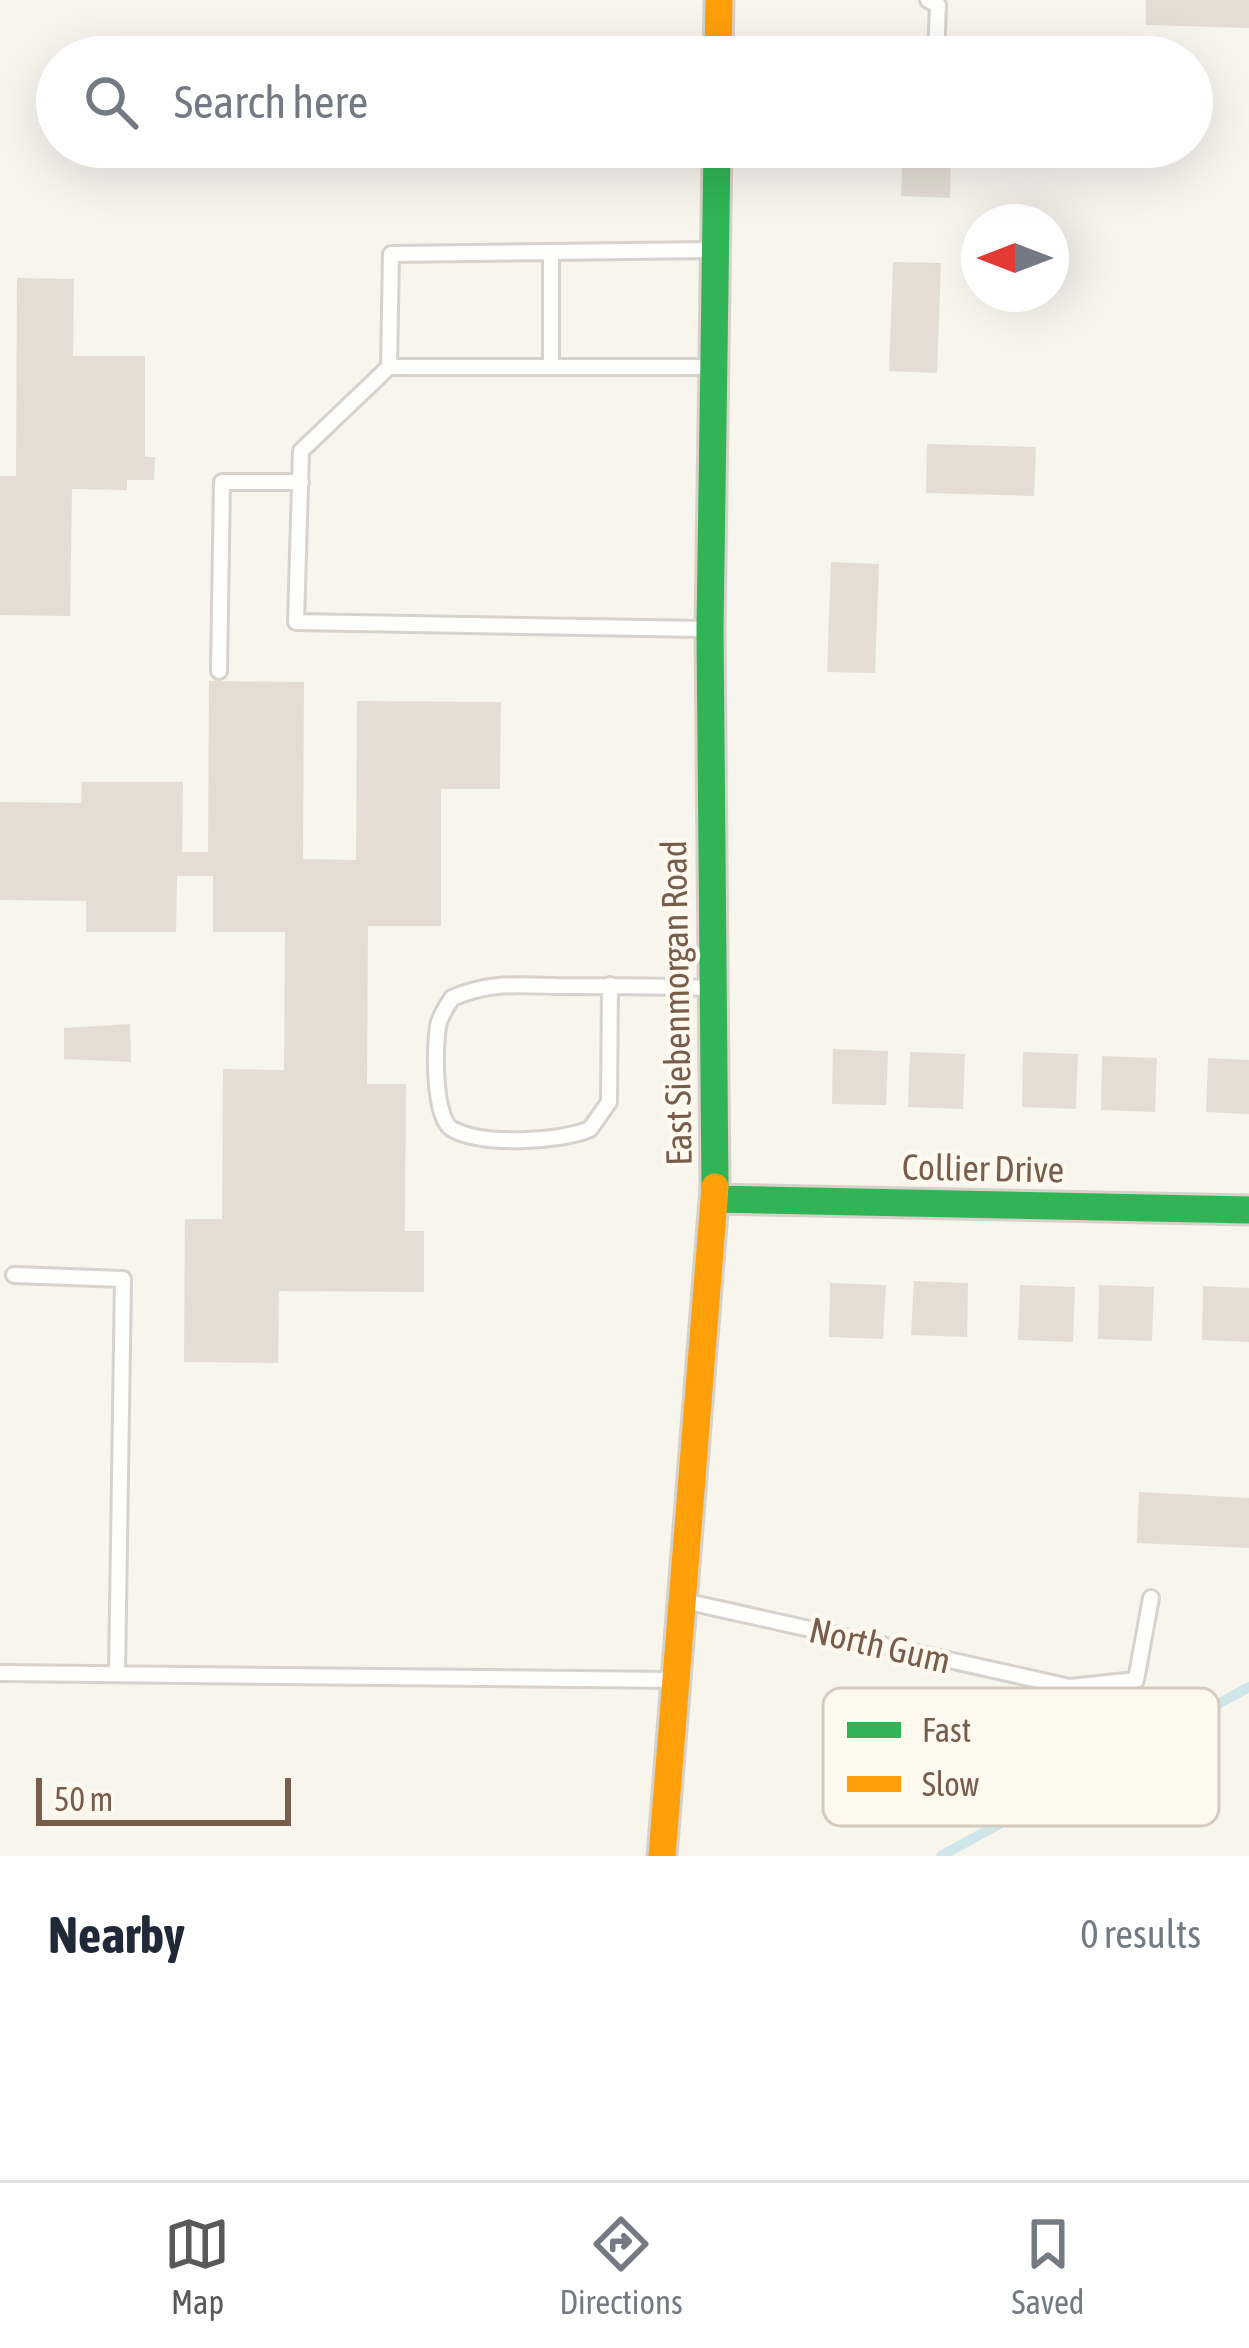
<!DOCTYPE html>
<html lang="en">
<head>
<meta charset="utf-8">
<style>
	body { margin:0; font-family:"Asap Condensed",sans-serif; background:#f2f2f3; color:#1f2937 }
	.compass { position:absolute; left:961px; top:204px; width:108px; height:108px; border-radius:50%; background:#fff; box-shadow:0 12px 48px #0002; rotate:270deg }
	.scale { position:absolute; left:36px; bottom:30px; width:255px; box-sizing:border-box; padding-left:12px; border:6px solid #785d4b; border-top:0; font-size:33px; line-height:42px; white-space:nowrap; color:#785d4b; -webkit-text-stroke:9px #fff9ef; paint-order:stroke }
	.list { margin:0; padding:0; list-style:none }
	h2 { display:flex; justify-content:space-between; align-items:center; height:156px; margin:0; padding:0 48px; font-size:51px }
	h2 small { font-size:39px; font-weight:400; color:#747a83 }
	.icon { flex:none; width:66px; height:66px; fill:none; stroke:currentColor; stroke-width:2; stroke-linecap:round; stroke-linejoin:round }
	.map { position:relative; flex:none; width:1249px; height:1856px; overflow:hidden }
	.search { position:absolute; background:#fff; box-shadow:0 12px 48px #0002; left:36px; right:36px; top:36px; height:132px; display:flex; align-items:center; gap:30px; box-sizing:border-box; padding:0 42px; border-radius:66px; color:#747a83; font-size:45px }
	.sheet { height:324px; background:#fff }
	nav { display:flex; justify-content:space-around; align-items:center; box-sizing:border-box; height:168px; border-top:3px solid #e0e1e3; background:#fff; font-size:33px; color:#747a83 }
	nav a { display:grid; justify-items:center; gap:6px }
	nav .on { color:#5b585a }
	.map>svg:first-child { display:block }
</style>
</head>
<body>
<div class="map">
<svg width="1249" height="1856" viewBox="0 0 1249 1856">
	<rect width="100%" height="100%" fill="#f8f5ed"/>
	<g fill="none" stroke-linecap="round" stroke-linejoin="round">
		<path stroke="#cee6e9" stroke-width="10" d="M941 1856 1249 1687"/>
	</g>
	<path fill="#e5ddd4" d="M1146 0H1249V28L1146 25Z
		M903 147H951L950 198 901 196Z
		M893 262 941 263 937 373 889 371Z
		M17 278 74 279 73 356H145V457H155L154 480H127V490L72 489 70 616 0 615V476H16Z
		M927 444 1036 447 1034 496 926 493Z
		M831 562 879 564 875 673 827 672Z
		M209 681 304 682 303 859 356 860 357 701 501 702 500 789H441V926H368L367 1084H406L405 1231H424V1292L279 1291 278 1363 184 1362 185 1219H222L223 1069 284 1070 285 932H213V876H177L176 932H86V901L0 900V802L81 803 82 782H183L182 852H208Z
		M130 1024 131 1062 64 1059V1028Z
		M833 1049 888 1051 886 1105 832 1104Z
		M910 1052 965 1054 963 1109 908 1107Z
		M1023 1052 1078 1054 1076 1109 1022 1107Z
		M1102 1056 1157 1058 1155 1112 1101 1110Z
		M1208 1058 1249 1060V1114L1206 1112Z
		M914 1281 968 1283 967 1337 911 1335Z
		M830 1283 886 1285 883 1339 829 1337Z
		M1020 1285 1075 1287 1073 1342 1018 1340Z
		M1099 1285 1154 1287 1152 1341 1098 1339Z
		M1203 1286 1249 1288V1342L1202 1340Z
		M1139 1492 1249 1498V1548L1137 1543Z"/>
	<g fill="none" stroke-linecap="round" stroke-linejoin="round">
		<g stroke="#d7d2cb" stroke-width="20">
			<path id="lane" d="M928 0 938 5 936 57
				M389 367 391 254 711 250
				M551 367V252
				M705 629 296 622 301 451 389 367H709
				M219 671 222 482H301
				M610 985 609 1102 590 1129C560 1142 482 1146 452 1129 433 1118 434 1042 439 1022 442 1013 447 1006 452 998 489 982 517 985 556 986 607 986 659 986 710 988
				M14 1275 123 1279 117 1674
				M684 1601 1070 1687 1136 1680 1151 1598
				M0 1673 672 1680"/>
		</g>
		<g stroke="#d8d1c9" stroke-width="33">
			<path id="fast" d="M715 1187 710 629 717 147
				M715 1199 1249 1210"/>
		</g>
		<g stroke="#d8d1c9" stroke-width="33">
			<path id="slow" d="M718 57 719 0
				M662 1856 715 1187"/>
		</g>
		<use href="#lane" stroke="#fefefc" stroke-width="14"/>
		<use href="#fast" stroke="#30b455" stroke-width="27"/>
		<use href="#slow" stroke="#ff9f0a" stroke-width="27"/>
	</g>
	<g text-anchor="middle" dominant-baseline="central" stroke-width="9" stroke-linejoin="round" paint-order="stroke">
		<g font-size="36" fill="#785d4b" stroke="#fff9ef">
			<text transform="translate(676 1003) rotate(-91)">East Siebenmorgan Road</text>
			<text transform="translate(983 1168) rotate(1)">Collier Drive</text>
			<text transform="translate(880 1645) rotate(13)">North Gum</text>
		</g>
	</g>
	<rect x="823" y="1688" width="396" height="138" rx="18" fill="#fff9ef" stroke="#d6cabe" stroke-width="3"/>
	<rect x="847" y="1722" width="54" height="16" fill="#30b455"/>
	<rect x="847" y="1776" width="54" height="16" fill="#ff9f0a"/>
	<g font-size="33" fill="#785d4b">
		<text x="922" y="1742">Fast</text>
		<text x="922" y="1796">Slow</text>
	</g>
</svg>
<svg class="compass" viewBox="-18 -18 36 36"><path d="M0-13l5 13h-10z" fill="#e53935"/><path d="M0 13l5-13h-10z" fill="#747a83"/></svg>
<div class="scale">50 m</div>
<div class="search"><svg class="icon" aria-label="search" viewBox="0 0 24 24"><circle cx="10" cy="10" r="6"/><path d="M15 15l6 6"/></svg>Search here</div>
</div>
<section class="sheet">
<h2>Nearby<small>0 results</small></h2>
<ul class="list">
</ul>
</section>
<nav>
<a class="on"><svg class="icon" aria-label="map" viewBox="0 0 24 24"><path d="M3 6l6-2 6 2 6-2v14l-6 2-6-2-6 2zM9 4v14M15 6v14"/></svg>Map</a>
<a><svg class="icon" aria-label="directions" viewBox="0 0 24 24"><path d="M12 3l9 9-9 9-9-9zM9 14v-3h6M13 9l2 2-2 2"/></svg>Directions</a>
<a><svg class="icon" aria-label="saved" viewBox="0 0 24 24"><path d="M7 4h10v16l-5-4-5 4z"/></svg>Saved</a>
</nav>
</body>
</html>
